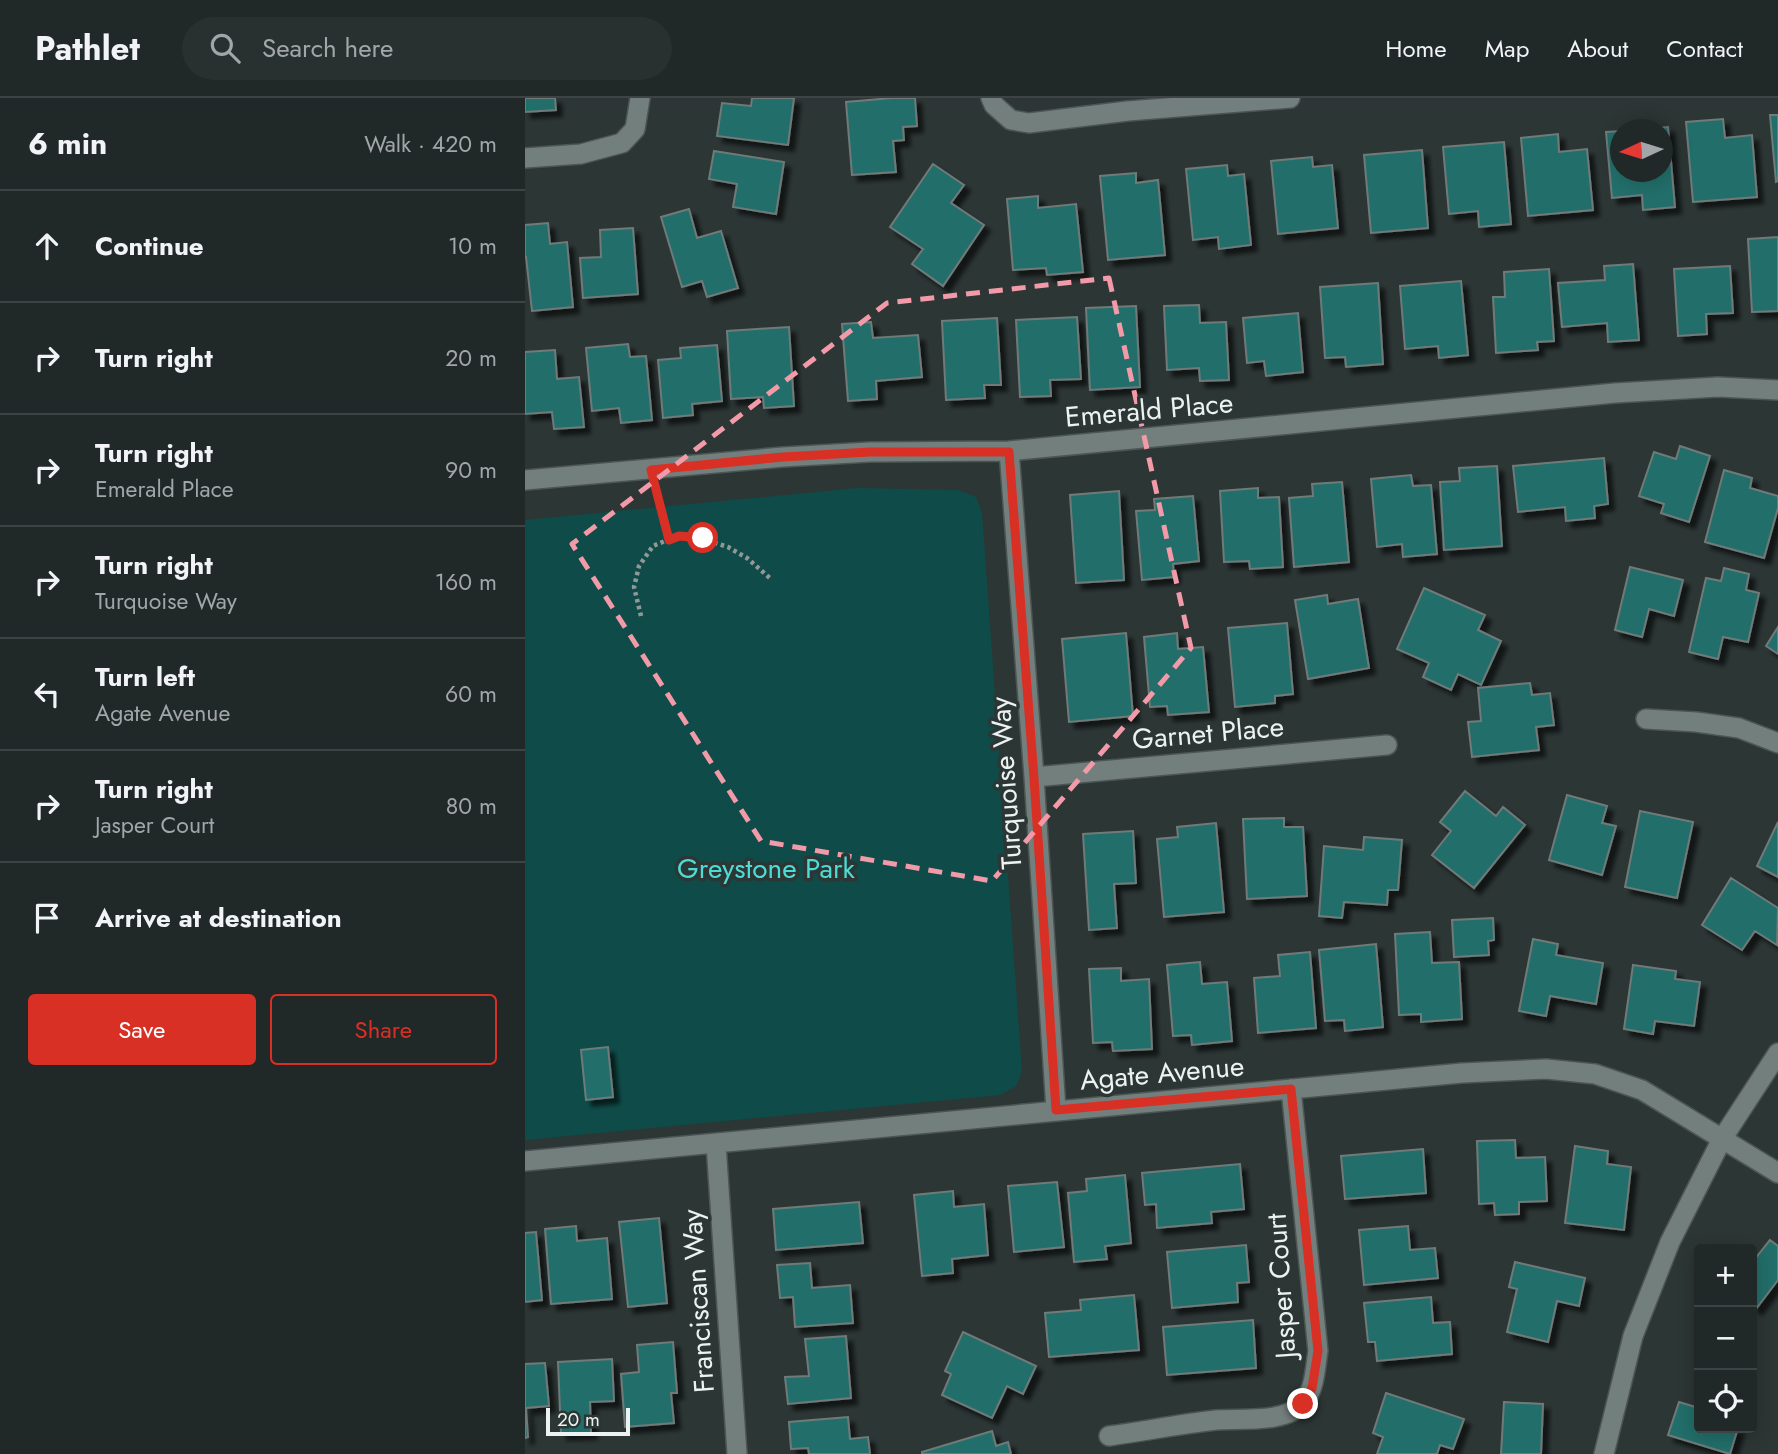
<!DOCTYPE html>
<html lang="en">
<head>
<meta charset="utf-8">
<style>
	body { margin:0; font-family:Jost,sans-serif; background:#293030; color:#f1f3f6 }
	.controls { position:absolute; right:21px; bottom:21px; display:grid; overflow:hidden; border-radius:7px; box-shadow:0 4px 18px #0003 }
	.controls button { width:63px; height:63px; display:grid; place-items:center; padding:0; border:0; border-bottom:2px solid #3e4445; background:#212828; color:#f1f3f6; font:35px sans-serif }
	.compass { position:absolute; left:1085px; top:21px; width:63px; height:63px; border-radius:50%; background:#212828; box-shadow:0 4px 18px #0003; rotate:266deg }
	.scale { position:absolute; left:21px; bottom:18px; width:84px; box-sizing:border-box; padding-left:7px; border:4px solid #ecf2f2; border-top:0; font-size:19px; line-height:24px; white-space:nowrap; color:#ecf2f2; -webkit-text-stroke:5px #2c3635; paint-order:stroke }
	.stop { position:absolute; width:21px; height:21px; margin:-16px; border:5px solid #d93025; border-radius:50%; background:#fff }
	.stop.end { background:#d93025; border-color:#fff; box-shadow:0 2px 7px #0008 }
	.list { margin:0; padding:0; list-style:none }
	h2 { display:flex; justify-content:space-between; align-items:center; height:91px; margin:0; padding:0 28px; font-size:30px }
	h2 small { font-size:23px; font-weight:400; color:#a2a6a8 }
	.list li { display:grid; grid-template-columns:46px 1fr auto; gap:21px; align-items:center; box-sizing:border-box; height:112px; padding:0 28px; border-top:2px solid #3e4445 }
	.list b { display:block; font-size:26px; white-space:nowrap }
	.list p { margin:0; font-size:23px; white-space:nowrap; color:#a2a6a8 }
	.list em { font-size:23px; font-style:normal; color:#a2a6a8 }
	.actions { display:flex; gap:14px; padding:21px 28px }
	.actions a { flex:1; padding:16px 0; border:2px solid #d93025; border-radius:7px; text-align:center; font-size:24px; color:#d93025 }
	.actions .main { background:#d93025; color:#fff }
	.icon { flex:none; width:38px; height:38px; fill:none; stroke:currentColor; stroke-width:2; stroke-linecap:round; stroke-linejoin:round }
	.map { position:relative; flex:none; width:1253px; height:1356px; overflow:hidden }
	header { display:flex; align-items:center; gap:42px; box-sizing:border-box; height:98px; padding:0 35px; background:#212828; border-bottom:2px solid #3e4445 }
	header strong { font-size:33px }
	nav { display:flex; gap:38px; margin-inline-start:auto; font-size:24px }
	.search { width:490px; height:63px; background:#293030; display:flex; align-items:center; gap:18px; box-sizing:border-box; padding:0 24px; border-radius:38px; color:#a2a6a8; font-size:26px }
	main { display:flex }
	aside { flex:1; background:#212828 }
	.map>svg:first-child { display:block }
</style>
</head>
<body>
<header>
<strong>Pathlet</strong>
<div class="search"><svg class="icon" aria-label="search" viewBox="0 0 24 24"><circle cx="10" cy="10" r="6"/><path d="M15 15l6 6"/></svg>Search here</div>
<nav><a>Home</a><a>Map</a><a>About</a><a>Contact</a></nav>
</header>
<main>
<aside>
<h2>6 min<small>Walk · 420 m</small></h2>
<ul class="list">
<li><svg class="icon" aria-label="ahead" viewBox="0 0 24 24"><path d="M12 20V5M6 11l6-6 6 6"/></svg><div><b>Continue</b></div><em>10 m</em></li>
<li><svg class="icon" aria-label="right" viewBox="0 0 24 24"><path d="M7 20v-9h11M14 6l5 5-5 5"/></svg><div><b>Turn right</b></div><em>20 m</em></li>
<li><svg class="icon" aria-label="right" viewBox="0 0 24 24"><path d="M7 20v-9h11M14 6l5 5-5 5"/></svg><div><b>Turn right</b><p>Emerald Place</p></div><em>90 m</em></li>
<li><svg class="icon" aria-label="right" viewBox="0 0 24 24"><path d="M7 20v-9h11M14 6l5 5-5 5"/></svg><div><b>Turn right</b><p>Turquoise Way</p></div><em>160 m</em></li>
<li><svg class="icon" aria-label="left" viewBox="0 0 24 24"><path d="M17 20v-9H6M10 6l-5 5 5 5"/></svg><div><b>Turn left</b><p>Agate Avenue</p></div><em>60 m</em></li>
<li><svg class="icon" aria-label="right" viewBox="0 0 24 24"><path d="M7 20v-9h11M14 6l5 5-5 5"/></svg><div><b>Turn right</b><p>Jasper Court</p></div><em>80 m</em></li>
<li><svg class="icon" aria-label="arrive" viewBox="0 0 24 24"><path d="M6 21V4h12l-3 4 3 4H6"/></svg><div><b>Arrive at destination</b></div></li>
</ul>
<div class="actions"><a class="main">Save</a><a>Share</a></div>
</aside>
<div class="map">
<svg width="1253" height="1356" viewBox="0 0 1253 1356">
	<defs>
		<filter id="shadow"><feDropShadow dx="6" dy="6" stdDeviation="2" flood-color="#0009"/></filter>
	</defs>
	<rect width="100%" height="100%" fill="#2c3635"/>
	<path fill="#0f4c49" d="M333 390 433 392 451 399 457 415 497 974 491 988 475 997 0 1042V422Z"/>
	<path fill="#226e6a" stroke="#6f7a79" stroke-width="2" filter="url(#shadow)" d="M0 0H30L31 12 0 14Z
		M227 0H269L263 47 192 38 197 5 226 8Z
		M367 0H390L392 28 378 29 379 42 368 43 371 74 327 77 321 4Z
		M1245 17H1253V83L1251 84Z
		M1198 21 1200 40 1227 37 1232 99 1168 104 1161 24Z
		M1143 29 1150 109 1118 112 1117 97 1087 100 1081 34 1096 33V74H1138V32H1112Z
		M1033 36 1034 54 1062 51 1068 112 1003 118 996 40Z
		M979 44 986 126 954 129 953 113 924 116 918 49Z
		M897 52 903 130 846 135 839 57Z
		M189 53 259 64 251 116 208 109 212 86 184 81Z
		M787 59 788 69 807 67 813 130 753 136 746 63Z
		M408 66 439 87 426 105 459 127 418 188 387 166 398 151 365 129Z
		M702 67 703 78 719 76 726 147 694 151 693 139 668 142 661 71Z
		M611 75V85L633 82 640 157 583 162 575 78Z
		M513 98V110L551 106 558 174 522 177 521 170 488 172 482 101Z
		M164 111 172 140 196 133 213 190 182 199 177 183 157 189 136 119Z
		M23 125 25 146 42 144 48 209 7 213 1 159H0V127Z
		M108 130 113 196 58 200 55 160 76 159 75 132Z
		M1253 139V213L1227 214 1223 141Z
		M1108 166 1114 242 1083 244 1082 225 1037 229 1033 185 1080 182 1079 168Z
		M1205 168 1208 215 1181 216 1182 236 1153 238 1149 171Z
		M1024 171 1029 243 1012 244 1013 252 971 255 968 199H980L979 174Z
		M936 183 943 257 914 260 913 248 880 251 875 188Z
		M853 185 858 266 821 269 820 259 800 260 795 189Z
		M674 207 675 225 701 224 704 282 675 283 674 270 642 272 639 208Z
		M611 208 615 289 565 292 561 210Z
		M773 215 778 274 741 278 739 263 722 265 718 220Z
		M552 219 556 281 525 282 526 298 495 299 491 222Z
		M472 220 476 287H459L460 300 421 302 417 223Z
		M346 224 348 240 393 237 397 279 351 283 352 301 323 303 317 226Z
		M264 229 269 308 239 310 238 299 206 301 202 233Z
		M103 246 105 259 121 258 127 322 96 325 94 310 67 313 61 250Z
		M192 247 197 303 167 306 168 317 138 320 133 262 156 260 155 250Z
		M30 252 32 281 54 279 59 329 29 331 27 314 0 316V254Z
		M1155 348 1185 358 1164 424 1136 415 1139 406 1114 398 1129 354 1151 361Z
		M1079 360 1083 406 1069 408 1070 420 1041 423 1040 409 993 414 988 368Z
		M972 368 977 448 919 452 915 384 935 383 934 370Z
		M1199 372 1227 380 1225 390 1253 398V410L1239 460 1180 444Z
		M886 377 888 388 906 387 912 456 878 459 877 446 852 449 846 381Z
		M817 384 824 464 769 469 764 400 788 398 787 386Z
		M733 390V400L754 399 758 469 725 471 724 463 699 464 695 393Z
		M594 393 599 482 551 485 545 397Z
		M668 398 674 463 648 466 649 479 617 482 611 413 630 412 629 401Z
		M1105 469 1158 482 1149 518 1124 511 1117 539 1090 532Z
		M1199 470 1224 476 1221 492 1234 495 1223 544 1198 539 1193 561 1164 554 1181 480 1196 483Z
		M899 490 960 517 953 532 976 543 956 587 933 576 926 592 898 579 904 565 872 551Z
		M802 497 803 506 833 501 844 570 783 581 770 502Z
		M762 525 768 596 750 598V605L710 609 703 530Z
		M1253 529V556L1241 548Z
		M601 535 608 618 544 624 537 541Z
		M652 535 653 551 678 549 684 614 643 617 642 608 625 609 619 539Z
		M1005 585 1007 597 1025 595 1029 627 1011 629 1014 652 947 659 943 624 956 623 953 590Z
		M940 693 971 718 978 709 1000 727 949 790 907 757 926 733 915 724Z
		M1042 697 1082 708 1077 725 1091 728 1077 777 1024 762Z
		M1115 713 1168 724 1152 800 1100 789Z
		M759 720V729H778L782 798 722 801 718 721Z
		M1253 724V779L1232 768Z
		M691 725 699 814 639 819 632 741 653 739 652 729Z
		M608 733 611 785 589 786 592 830 564 832 558 736Z
		M839 739 877 742 873 792H863L862 807 819 804 817 820 794 818 799 748 838 752Z
		M1206 780 1253 810 1252 847 1230 833 1217 852 1177 827Z
		M968 820 969 842 963 843 964 857 929 859 927 822Z
		M905 834 907 865 934 864 937 921 896 924V916L874 917 870 836Z
		M1008 841 1033 846 1031 857 1078 865 1071 906 1025 898 1021 918 994 913Z
		M851 846 858 929 820 933 819 922 800 923 794 852Z
		M785 854 791 930 733 935 729 880 755 878 753 857Z
		M675 864 677 886 702 884 707 943 667 947 666 937 648 938 642 867Z
		M1108 867 1151 873 1150 881 1175 884 1169 928 1130 923 1128 936 1099 931Z
		M596 870V883L624 881 627 951 588 953 587 944 568 945 564 871Z
		M83 949 88 999 61 1002 56 952Z
		M990 1042 991 1060 1020 1059 1022 1103 994 1104V1116L970 1117 969 1105 954 1106 952 1043Z
		M1050 1048 1083 1053 1082 1066 1106 1069 1099 1132 1040 1125Z
		M898 1051 901 1095 820 1101 816 1058Z
		M715 1066 719 1111 686 1114 687 1125 632 1130 631 1106 620 1107 617 1075Z
		M600 1077 606 1145 580 1148 582 1161 549 1164 543 1095 562 1093 561 1081Z
		M532 1084 539 1149 489 1154 483 1088Z
		M428 1093 429 1109 459 1106 463 1157 427 1161 428 1175 397 1178 389 1097Z
		M334 1104 338 1145 251 1152 248 1111Z
		M134 1120 142 1205 103 1209 94 1124Z
		M51 1128 52 1143 82 1140 87 1201 26 1206 20 1131Z
		M883 1128 885 1152 910 1150 913 1180 839 1187 834 1132Z
		M11 1134 17 1202 0 1204V1135Z
		M1245 1142 1253 1148V1182L1231 1211 1227 1207V1160L1229 1162Z
		M721 1147 724 1184 712 1185 713 1204 647 1210 642 1154Z
		M990 1164 1060 1180 1054 1208 1032 1203 1023 1244 982 1234 992 1191 984 1189Z
		M285 1165 287 1190 325 1187 328 1225 270 1229 268 1199 255 1200 252 1167Z
		M609 1197 614 1252 524 1259 520 1215 556 1212 555 1202Z
		M906 1199 908 1225 925 1224 927 1256 852 1263 850 1244H843L839 1205Z
		M728 1222 731 1270 642 1277 638 1229Z
		M438 1234 511 1268 498 1296 482 1288 467 1320 417 1297 426 1276 420 1273Z
		M321 1238 326 1300 263 1306 260 1279 284 1278 280 1241Z
		M148 1244 152 1295H146L149 1325 100 1329 96 1276 114 1274 112 1247Z
		M87 1261 89 1303 65 1304 66 1335 36 1336 33 1264Z
		M20 1265 24 1308 1 1310 3 1339 0 1340V1266Z
		M861 1295 939 1321 928 1351 915 1347 912 1356H852L858 1339 848 1335Z
		M979 1304 1018 1306 1016 1356H976Z
		M1154 1304 1174 1310V1330H1213L1205 1356 1143 1337Z
		M323 1319 325 1341 343 1339 345 1356H284L283 1350 266 1351 264 1324Z
		M467 1333 471 1348 483 1344 486 1356H397V1354Z"/>
	<g fill="none" stroke-linecap="round" stroke-linejoin="round">
		<g stroke="#4c5554" stroke-width="22">
			<path id="minor" d="M466 0 469 7 486 22 504 25 603 13 765 0
				M0 60 56 56 97 45 110 31 115 0
				M484 353 509 679 531 1012
				M0 382 258 359 345 354 484 353 1090 295 1193 289 1253 292
				M1121 621 1171 624 1214 630 1253 645
				M509 679 862 647
				M191 1046 212 1356
				M0 1063 937 975 1021 971 1070 976 1117 992 1253 1075
				M584 1338C620 1333 655 1326 691 1322 715 1320 762 1326 779 1304 790 1290 790 1271 793 1253L766 991"/>
		</g>
		<g stroke="#4c5554" stroke-width="22">
			<path id="tertiary" d="M1079 1356 1108 1238 1145 1144 1197 1041 1253 955"/>
		</g>
		<path stroke="#919998" stroke-width="4.5" stroke-dasharray="3.5 3.5" stroke-linecap="butt" d="M131 391 144 441
			M116 518 109 489 114 468 128 448 154 437 178 441 203 449 222 460 246 481"/>
		<use href="#minor" stroke="#737f7d" stroke-width="19"/>
		<use href="#tertiary" stroke="#737f7d" stroke-width="19"/>
	</g>
	<g fill="none" stroke-linecap="round" stroke-linejoin="round">
		<path stroke="#d93025" stroke-width="9" d="M178 440 154 438 144 442 126 372 258 359 345 354H484L509 680 531 1012 766 991 793 1253 787 1290 778 1306"/>
	</g>
	<path fill="none" stroke="#f39aa8" stroke-width="5" stroke-dasharray="14 9" stroke-linejoin="round" d="M584 180 666 550 467 783 236 743 47 446 362 205Z"/>
	<g text-anchor="middle" dominant-baseline="central" stroke-width="7" stroke-linejoin="round" paint-order="stroke">
		<g font-size="28" fill="#ecf2f2" stroke="#2c3635">
			<text transform="translate(624 312) rotate(-5)">Emerald Place</text>
			<text transform="translate(683 635) rotate(-5)">Garnet Place</text>
			<text transform="translate(481 685) rotate(-94)">Turquoise Way</text>
			<text transform="translate(637 975) rotate(-5)">Agate Avenue</text>
			<text transform="translate(756 1188) rotate(-94)">Jasper Court</text>
			<text transform="translate(173 1203) rotate(-94)">Franciscan Way</text>
		</g>
		<g font-size="28" fill="#4ddcd4" stroke="#2c3635">
			<text x="241" y="770">Greystone Park</text>
		</g>
	</g>
</svg>
<div class="controls">
<button>+</button>
<button>−</button>
<button><svg class="icon" aria-label="locate" viewBox="0 0 24 24"><circle cx="12" cy="12" r="6"/><path d="M12 2v4M12 18v4M2 12h4M18 12h4"/></svg></button>
</div>
<svg class="compass" viewBox="-18 -18 36 36"><path d="M0-13l5 13h-10z" fill="#e53935"/><path d="M0 13l5-13h-10z" fill="#a2a6a8"/></svg>
<div class="scale">20 m</div>
<div class="stop" style="left:178px;top:440px"></div>
<div class="stop end" style="left:778px;top:1306px"></div>
</div>
</main>
</body>
</html>
